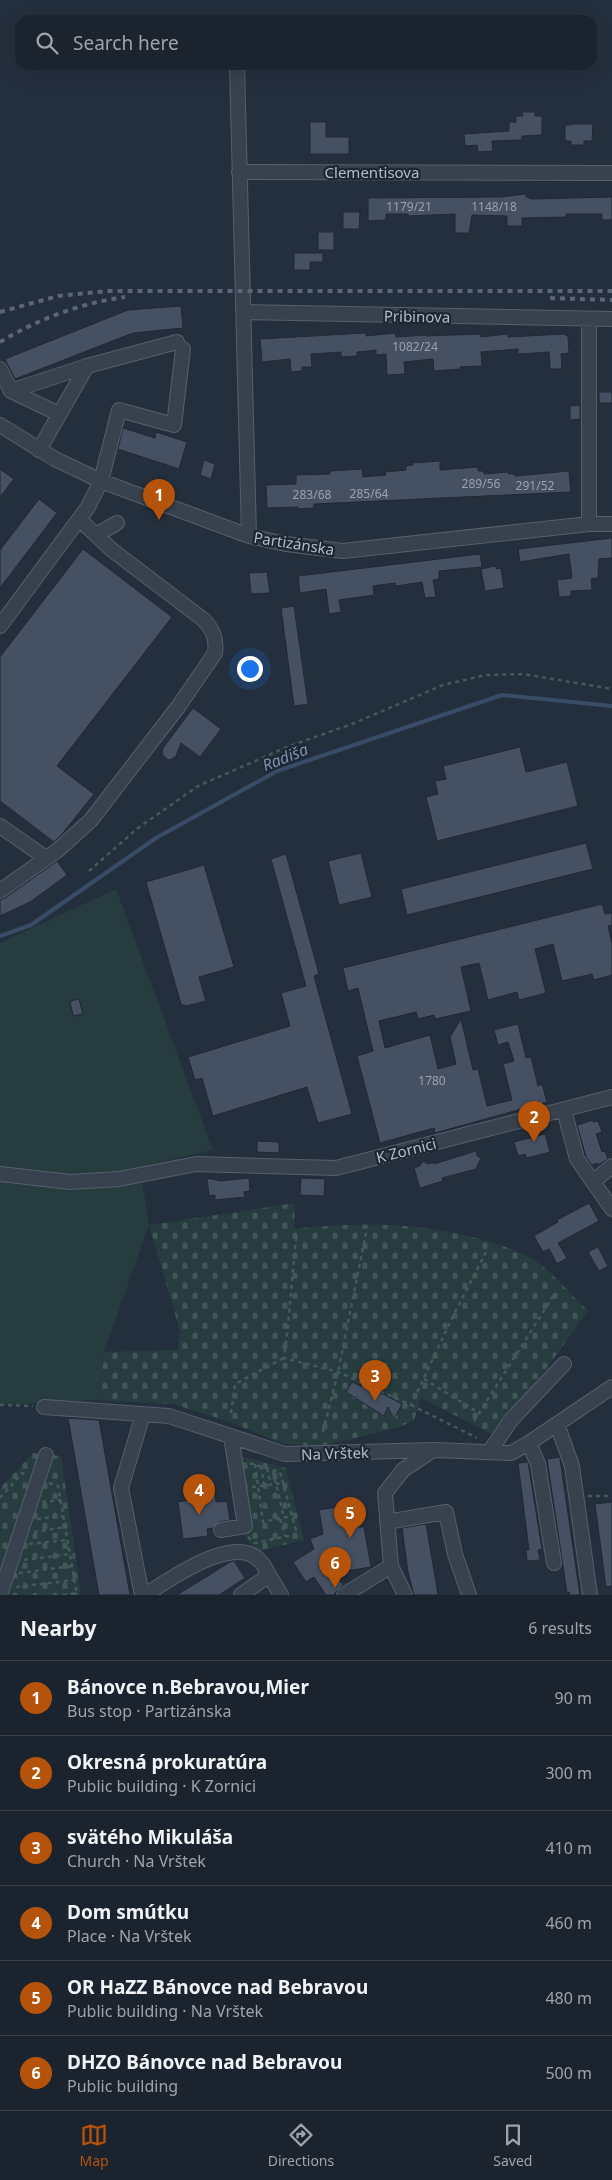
<!DOCTYPE html>
<html lang="en">
<head>
<meta charset="utf-8">
<style>
	body { margin:0; font-family:"Noto Sans",sans-serif; background:#242b36; color:#f1f3f6 }
	.you { position:absolute; left:249px; top:668px; width:18px; height:18px; margin:-12px; border:4px solid #fff; border-radius:50%; background:#1a73e8; box-shadow:0 0 0 8px #1a73e833 }
	.badge { display:grid; place-items:center; width:32px; height:32px; border-radius:50%; background:#b45309; color:#fff; font-size:16px; font-weight:700 }
	.pin { position:absolute; translate:-50% -41px; filter:drop-shadow(0 1px 2px #0008) }
	.pin::after { content:''; position:absolute; top:26px; width:18px; height:15px; background:inherit; clip-path:polygon(0 0,100% 0,50% 100%) }
	.list { margin:0; padding:0; list-style:none }
	h2 { display:flex; justify-content:space-between; align-items:center; height:65px; margin:0; padding:0 20px; font-size:21px }
	h2 small { font-size:16px; font-weight:400; color:#a0a4aa }
	.list li { display:grid; grid-template-columns:32px 1fr auto; gap:15px; align-items:center; box-sizing:border-box; height:75px; padding:0 20px; border-top:1px solid #39404a }
	.list b { display:block; font-size:19px; white-space:nowrap }
	.list p { margin:0; font-size:16px; white-space:nowrap; color:#a0a4aa }
	.list em { font-size:16px; font-style:normal; color:#a0a4aa }
	.icon { flex:none; width:28px; height:28px; fill:none; stroke:currentColor; stroke-width:2; stroke-linecap:round; stroke-linejoin:round }
	.map { position:relative; flex:none; width:612px; height:1595px; overflow:hidden }
	.search { position:absolute; background:#1b232e; box-shadow:0 5px 20px #0002; left:15px; right:15px; top:15px; height:55px; display:flex; align-items:center; gap:12px; box-sizing:border-box; padding:0 18px; border-radius:15px; color:#a0a4aa; font-size:19px }
	.sheet { height:515px; background:#1b232e }
	nav { display:flex; justify-content:space-around; align-items:center; box-sizing:border-box; height:70px; border-top:1px solid #39404a; background:#1b232e; font-size:14px; color:#a0a4aa }
	nav a { display:grid; justify-items:center; gap:2px }
	nav .on { color:#b45309 }
	.map>svg:first-child { display:block }
</style>
</head>
<body>
<div class="map">
<svg width="612" height="1595" viewBox="0 0 612 1595">
	<defs>
		<pattern id="cemetery-stones" width="16" height="16" patternUnits="userSpaceOnUse" patternTransform="scale(1.25)"><rect width="16" height="16" fill="#263c3f"/><path d="M2 7V4a2 2 0 0 1 4 0v3zM10 15v-3a2 2 0 0 1 4 0v3z" fill="#435659"/></pattern>
	</defs>
	<rect width="100%" height="100%" fill="#242f3e"/>
	<path fill="#263c3f" d="M116 889 213 1150 140 1167 149 1225 104 1352 98 1400 0 1405V943Z"/>
	<path fill="url(#cemetery-stones)" d="M295 1203 294 1229C359 1222 415 1222 479 1239 498 1244 519 1250 536 1261 554 1274 572 1296 588 1311L497 1437 421 1398 414 1420 400 1427 322 1446 290 1444 278 1442 233 1423 173 1404 98 1400 104 1352 178 1350 180 1331 149 1225Z
		M33 1453 61 1456 81 1595H0V1488Z
		M239 1456 286 1468 304 1540 256 1552 240 1530Z"/>
	<g fill="none" stroke-linecap="round" stroke-linejoin="round">
		<path stroke="#394c67" stroke-width="4" d="M0 936 31 925 156 838 277 771 502 695 612 706"/>
	</g>
	<path fill="#455162" stroke="#1f2835" d="M522 112H535V116H542V135L522 136V140L492 141 493 151 478 152 477 145 465 146 464 134 509 131V122H516V116H523Z
		M310 122H326V137H349V154H310Z
		M571 124H593L592 141H584V145H571V141H565V125H571Z
		M526 194V197L532 199 612 197V220H602V214H566V217L522 218V226H507V216L472 215 469 233H455V214L408 216V214H386V220L368 221V198L500 197Z
		M343 212H360L359 229H343Z
		M318 232H334V250H318Z
		M294 253H323V262H310V270H294Z
		M181 306 183 328 133 333 15 379 5 359 128 310Z
		M366 333V336L395 333 396 337 426 335V336L480 334 481 337 508 334V337L563 334 568 336 569 353 561 354 562 369H550L549 352 518 354V349L481 352 482 366 460 367 461 369 434 371 433 359 404 362 405 374 387 375 386 354 376 355V350L357 352V356L341 357V352L311 354 312 367H302V371L291 372 290 359 262 362 260 339Z
		M599 392H612V403H599Z
		M580 405V419L570 420V406Z
		M123 428 155 438 156 432 187 442 179 469 118 449Z
		M204 460 215 464 211 479 200 475Z
		M440 461V470L478 467V471H484V474L508 472 509 474H515V476L569 471 571 492 314 504V508L298 509V507L267 508 266 485 296 484V475L330 474V471L362 469 363 477 386 475 385 472 406 470V466L413 465 412 463Z
		M0 469 14 479 0 497Z
		M39 499 57 513 0 588V550Z
		M612 538V558L599 559 598 578 591 579 592 590 571 591V596L559 597 557 580 572 578 569 554 520 562 518 549Z
		M83 549 172 617 57 766 94 794 63 833 54 842 0 801V657Z
		M480 554 482 567 439 571V579L433 580 436 597 425 598 422 582 396 586 395 583 373 586 374 595 339 600 341 612 329 614 326 589 300 593 298 576Z
		M496 566V569L501 568 504 588 485 591 481 569Z
		M267 572 270 593 251 594 249 573Z
		M294 606 308 704 294 706 281 608Z
		M193 708 221 729 200 757 181 743 176 756 170 760 167 759 162 754 163 748Z
		M520 747 526 772 567 762 578 806 437 841 426 797 438 794 435 781 446 779 443 766Z
		M586 843 593 869 407 915 401 889Z
		M361 853 372 897 339 905 328 861Z
		M286 854 319 974 314 976 352 1114 318 1123 307 1087 213 1116 202 1078 195 1080 188 1057 290 1026 281 993 306 986 271 859Z
		M57 861 67 875 30 902 0 916V900L5 898Z
		M204 865 234 967 199 977 206 1001 186 1006 181 1004 146 882Z
		M602 904 605 914 612 913V925L608 926 612 944V975L594 980 592 974 562 981 553 944 535 949 546 993 519 1000 517 992 488 1000 479 963 461 967 471 1011 435 1019 434 1015 418 1019 416 1012 379 1021 385 1048 430 1035 438 1069 456 1064 450 1037 461 1019 473 1070 478 1069 487 1106 512 1100 503 1064 514 1061 508 1042 498 1045 494 1030 518 1024 526 1058 531 1057 538 1086 542 1084 547 1102 435 1133 434 1128 380 1143 357 1056 373 1051 358 988 348 991 343 968Z
		M79 999 83 1014 73 1016 70 1001Z
		M593 1120V1122L598 1121 602 1132 596 1134 602 1152 605 1151 608 1159 598 1165 597 1163 592 1165 586 1157 577 1125Z
		M545 1134 550 1152 527 1158 525 1154 518 1156 514 1142Z
		M257 1141 279 1142V1153L257 1152Z
		M476 1151 477 1156 481 1158 476 1169 442 1178 443 1181 420 1188 414 1168 420 1166 423 1161 428 1164 434 1162V1164Z
		M207 1178 221 1181 249 1178 250 1191 244 1192 245 1197 215 1200V1195L209 1196Z
		M301 1178 325 1179 324 1196 300 1195Z
		M589 1203 599 1221 558 1243 567 1258 557 1264 549 1249 543 1252 534 1236 558 1222 557 1220Z
		M598 1247 608 1266 599 1271 588 1252Z
		M352 1382 361 1386 362 1383 402 1404 394 1419 388 1407 384 1416 346 1392Z
		M68 1418 99 1420 130 1595H99Z
		M560 1457V1459L580 1595H570L569 1592 567 1593 547 1459Z
		M528 1462 542 1549 538 1550 540 1560 527 1561 526 1550H529L518 1463Z
		M214 1483 216 1502 227 1501 230 1520 219 1522 213 1528 207 1529 208 1536 183 1539 178 1502 189 1500 187 1487Z
		M612 1502V1586L606 1587 595 1504Z
		M355 1504 358 1527H364L371 1567 335 1573 343 1585 333 1595H326L314 1577 306 1582 293 1562 314 1549 310 1539 323 1534 319 1510Z
		M426 1524 435 1576 438 1595H414L408 1572 402 1528Z
		M234 1561 245 1578 219 1595H177L230 1562Z"/>
	<g fill="none" stroke-linecap="round" stroke-linejoin="round">
		<g stroke="#565f6c" stroke-width="16">
			<path id="minor" d="M237 65 249 536
				M239 172 612 173
				M244 312 612 319
				M0 369 11 391 87 366
				M11 391 59 414
				M0 425 55 459 101 481 249 536 286 544 343 551 589 524H612
				M39 450 87 366 177 342
				M589 524V319
				M96 535 117 523
				M0 626 88 507 101 481 119 410 174 425 183 349
				M0 826 46 858
				M0 891 58 850 91 820 178 707 215 653C217 639 213 630 204 620L112 550 80 520
				M564 1110 577 1159 612 1209
				M0 1174 70 1182 119 1179 196 1164 336 1168 612 1097
				M594 1181 612 1166
				M44 1407 169 1416 285 1454 434 1450 511 1453 529 1443 612 1387
				M141 1414V1421L121 1488 142 1595
				M557 1424 572 1466 590 1595
				M529 1443 538 1464 554 1563
				M490 1451 511 1420 564 1364
				M387 1522 446 1512 455 1554 469 1595
				M221 1530 245 1526 231 1436
				M391 1566 405 1595
				M0 1595 46 1455
				M145 1595C169 1580 231 1535 258 1559 263 1562 266 1570 269 1575
				M241 1595 269 1575 281 1595
				M344 1595 391 1566 385 1493 403 1470 433 1450"/>
		</g>
		<path stroke="#44595c" stroke-width="2.5" stroke-dasharray="4 4" stroke-linecap="butt" d="M89 871 138 828 198 786 287 747 352 724 443 685 486 675 523 674 612 689
			M296 1237 288 1326 284 1358 338 1372 411 1405 454 1314 486 1252
			M424 1379 479 1413
			M0 1405 33 1406
			M411 1405 477 1438
			M231 1413 235 1384 284 1358
			M474 1421 554 1295
			M323 1432 338 1372 366 1233
			M255 1464 263 1522 292 1516
			M261 1466 264 1485
			M267 1468 271 1485
			M273 1471 284 1518
			M49 1483 58 1486 77 1595
			M252 1487 283 1483
			M588 1496H612
			M0 1498 22 1473 27 1475
			M42 1502 61 1500
			M37 1519 63 1516
			M280 1519 285 1536
			M34 1532 65 1527
			M248 1537 255 1543 297 1534 280 1472 249 1463
			M29 1544 67 1540
			M24 1560 70 1554
			M19 1573 72 1566
			M16 1587 74 1580
			M63 1595 77 1593"/>
		<use href="#minor" stroke="#38414e" stroke-width="14"/>
		<path stroke="#5a6575" stroke-width="4" stroke-dasharray="5 5" stroke-linecap="butt" d="M550 298 612 300
			M0 312 58 296 107 291H612
			M0 342C38 319 81 303 125 297"/>
	</g>
	<g text-anchor="middle" dominant-baseline="central" stroke-width="4.5" stroke-linejoin="round" paint-order="stroke">
		<g font-size="12" fill="#98a1af">
			<text x="409" y="206">1179/21</text>
			<text x="494" y="206">1148/18</text>
			<text x="415" y="346">1082/24</text>
			<text x="481" y="483">289/56</text>
			<text x="535" y="485">291/52</text>
			<text x="369" y="493">285/64</text>
			<text x="312" y="494">283/68</text>
			<text x="432" y="1080">1780</text>
		</g>
		<g font-size="15" fill="#b4bcc9" stroke="#1d2633">
			<text x="372" y="172">Clementisova</text>
			<text transform="translate(417 316) rotate(1)">Pribinova</text>
			<text transform="translate(294 543) rotate(9)">Partizánska</text>
			<text transform="translate(406 1150) rotate(-14)">K Zornici</text>
			<text transform="translate(335 1453) rotate(-2)">Na Vrštek</text>
		</g>
		<g font-size="16" font-style="italic" fill="#7c92b1" stroke="#1d2633">
			<text transform="translate(285 757) rotate(-22)">Radiša</text>
		</g>
	</g>
</svg>
<div class="you"></div>
<div class="pin badge" style="left:159px;top:520px">1</div>
<div class="pin badge" style="left:534px;top:1142px">2</div>
<div class="pin badge" style="left:375px;top:1401px">3</div>
<div class="pin badge" style="left:199px;top:1515px">4</div>
<div class="pin badge" style="left:350px;top:1538px">5</div>
<div class="pin badge" style="left:335px;top:1588px">6</div>
<div class="search"><svg class="icon" aria-label="search" viewBox="0 0 24 24"><circle cx="10" cy="10" r="6"/><path d="M15 15l6 6"/></svg>Search here</div>
</div>
<section class="sheet">
<h2>Nearby<small>6 results</small></h2>
<ul class="list">
<li><span class="badge">1</span><div><b>Bánovce n.Bebravou,Mier</b><p>Bus stop · Partizánska</p></div><em>90 m</em></li>
<li><span class="badge">2</span><div><b>Okresná prokuratúra</b><p>Public building · K Zornici</p></div><em>300 m</em></li>
<li><span class="badge">3</span><div><b>svätého Mikuláša</b><p>Church · Na Vrštek</p></div><em>410 m</em></li>
<li><span class="badge">4</span><div><b>Dom smútku</b><p>Place · Na Vrštek</p></div><em>460 m</em></li>
<li><span class="badge">5</span><div><b>OR HaZZ Bánovce nad Bebravou</b><p>Public building · Na Vrštek</p></div><em>480 m</em></li>
<li><span class="badge">6</span><div><b>DHZO Bánovce nad Bebravou</b><p>Public building</p></div><em>500 m</em></li>
</ul>
</section>
<nav>
<a class="on"><svg class="icon" aria-label="map" viewBox="0 0 24 24"><path d="M3 6l6-2 6 2 6-2v14l-6 2-6-2-6 2zM9 4v14M15 6v14"/></svg>Map</a>
<a><svg class="icon" aria-label="directions" viewBox="0 0 24 24"><path d="M12 3l9 9-9 9-9-9zM9 14v-3h6M13 9l2 2-2 2"/></svg>Directions</a>
<a><svg class="icon" aria-label="saved" viewBox="0 0 24 24"><path d="M7 4h10v16l-5-4-5 4z"/></svg>Saved</a>
</nav>
</body>
</html>
